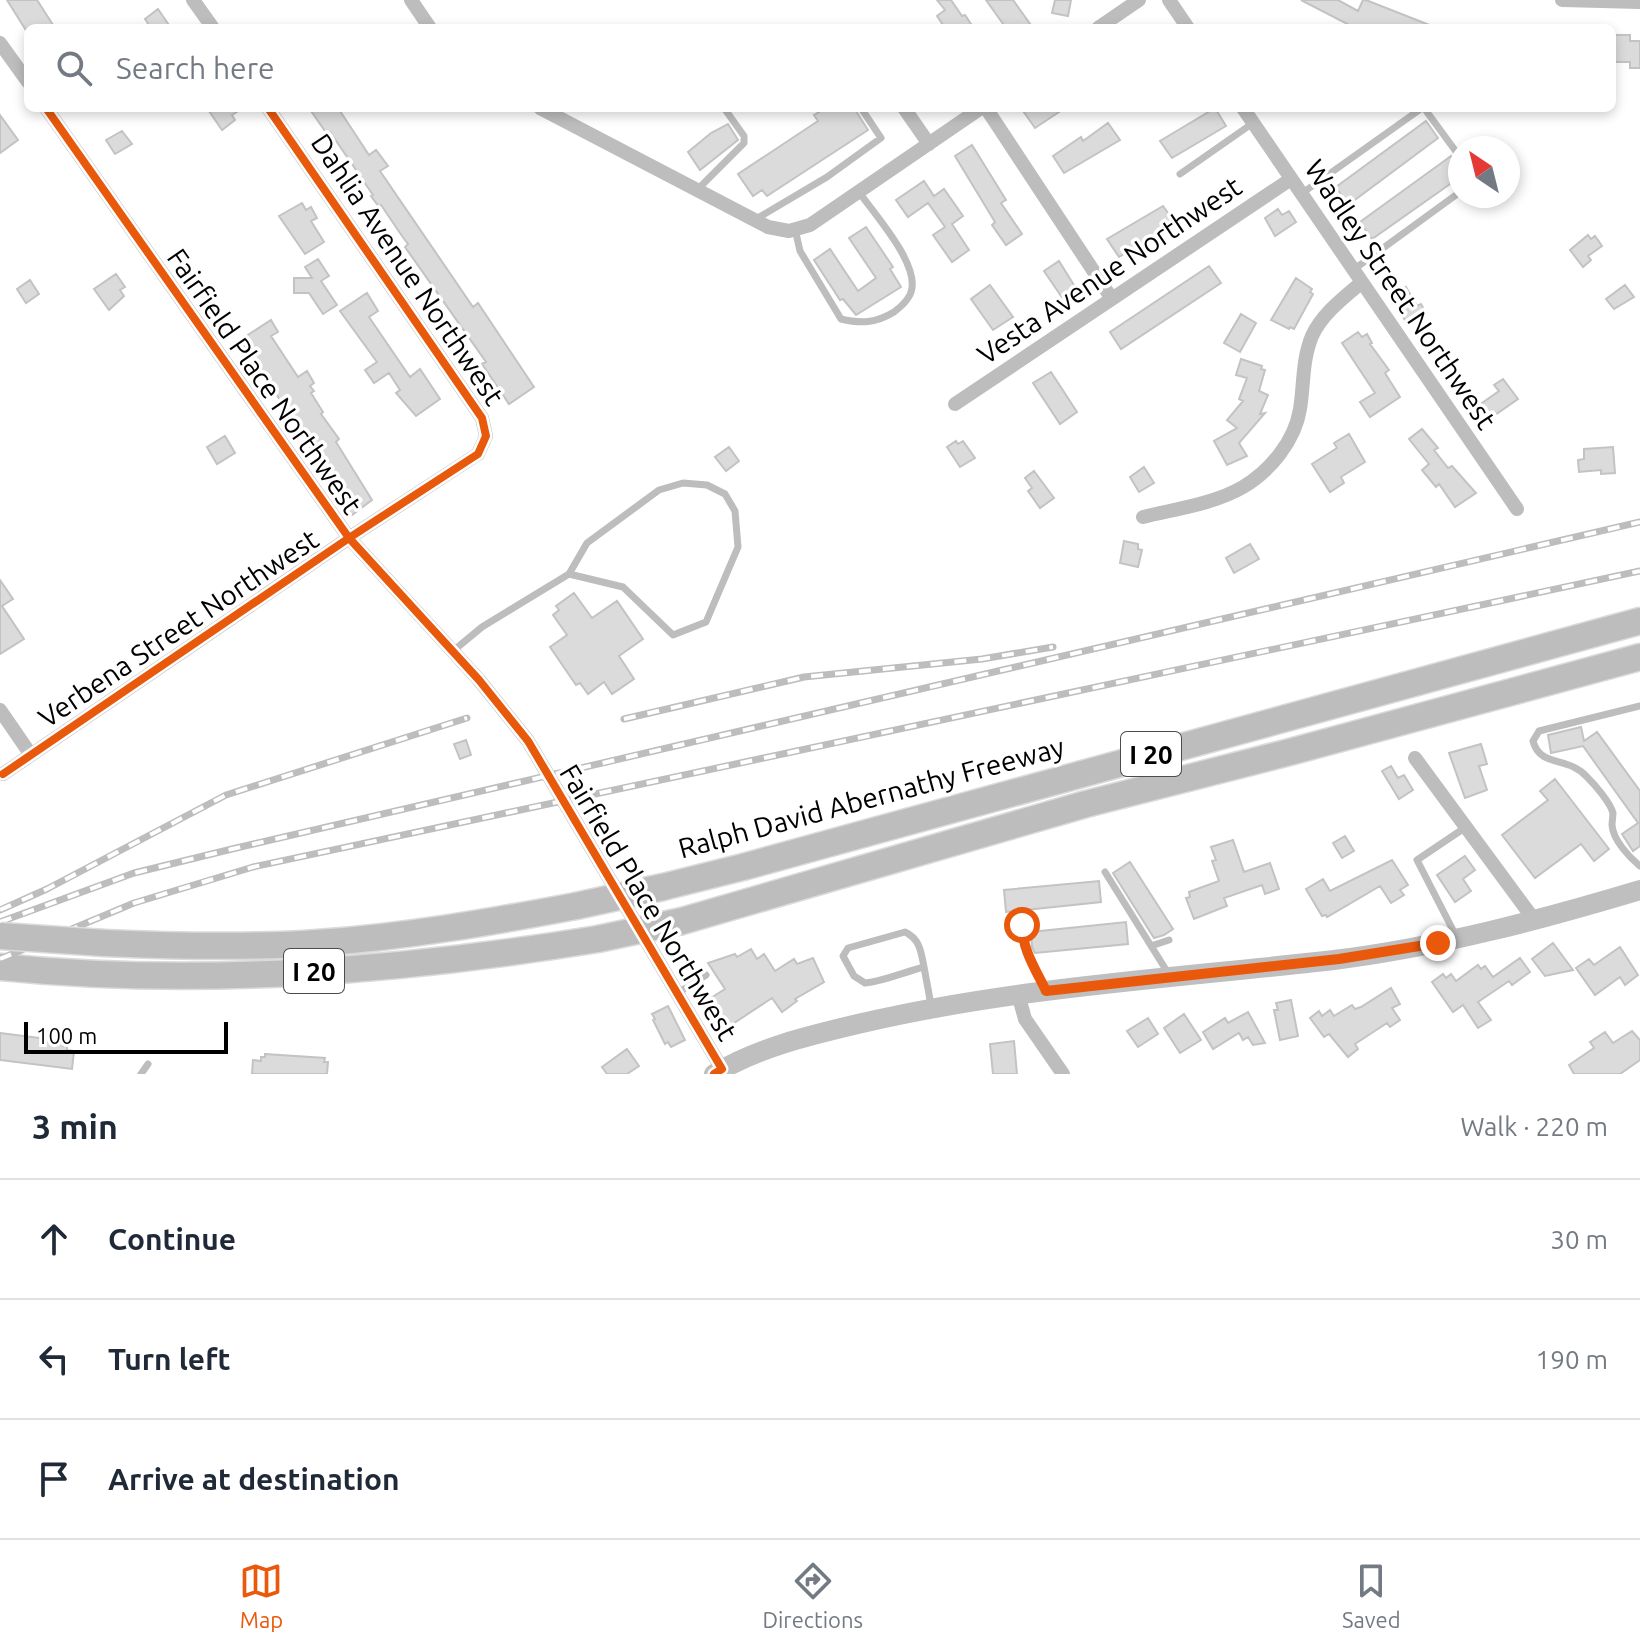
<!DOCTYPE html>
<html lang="en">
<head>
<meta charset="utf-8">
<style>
	body { margin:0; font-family:Ubuntu,sans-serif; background:#f6f6f7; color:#1f2937 }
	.compass { position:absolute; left:1448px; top:136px; width:72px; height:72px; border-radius:50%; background:#fff; box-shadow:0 4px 12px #0003; rotate:325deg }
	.scale { position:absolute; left:24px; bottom:20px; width:204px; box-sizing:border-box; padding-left:8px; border:4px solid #000; border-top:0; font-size:22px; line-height:28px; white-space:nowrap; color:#000; -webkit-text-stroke:6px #fff; paint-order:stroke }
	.stop { position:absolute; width:24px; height:24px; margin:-18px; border:6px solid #ea580c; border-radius:50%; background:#fff }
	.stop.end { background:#ea580c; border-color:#fff; box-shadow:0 2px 8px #0008 }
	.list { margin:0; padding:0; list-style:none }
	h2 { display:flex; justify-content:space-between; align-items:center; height:104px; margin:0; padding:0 32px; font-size:34px }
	h2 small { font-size:26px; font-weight:400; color:#747a83 }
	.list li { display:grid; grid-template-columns:52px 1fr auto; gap:24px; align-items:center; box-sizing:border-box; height:120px; padding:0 32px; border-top:2px solid #e0e1e3 }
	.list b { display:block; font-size:30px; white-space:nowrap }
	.list em { font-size:26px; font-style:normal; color:#747a83 }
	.icon { flex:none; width:44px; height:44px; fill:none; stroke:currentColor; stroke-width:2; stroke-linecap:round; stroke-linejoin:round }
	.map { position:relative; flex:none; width:1640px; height:1074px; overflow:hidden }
	.search { position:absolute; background:#fff; box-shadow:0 4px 12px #0003; left:24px; right:24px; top:24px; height:88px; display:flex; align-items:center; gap:20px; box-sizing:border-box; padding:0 28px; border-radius:12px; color:#747a83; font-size:30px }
	.sheet { height:464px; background:#fff }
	nav { display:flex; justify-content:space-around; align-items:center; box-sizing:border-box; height:112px; border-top:2px solid #e0e1e3; background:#fff; font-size:22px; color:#747a83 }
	nav a { display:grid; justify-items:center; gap:4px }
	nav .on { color:#ea580c }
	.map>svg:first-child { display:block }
</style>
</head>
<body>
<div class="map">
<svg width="1640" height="1074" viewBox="0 0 1640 1074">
	<rect width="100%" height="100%" fill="#fff"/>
	<path fill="#dbdbdb" stroke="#c3c3c3" stroke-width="2" d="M7 0H37L55 28H28L27 32Z
		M937 0H951L962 16 965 15 971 24 969 26 970 28H945L937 16 945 10Z
		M986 0H1013L1033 28H1006Z
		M1055 0H1071L1068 16 1052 13Z
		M1301 0H1338L1358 11 1363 0H1366L1437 28H1355Z
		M158 9 171 28H151L145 19Z
		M1615 35H1630V41H1640V68H1630V62H1615Z
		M207 108H243L232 115 235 120 222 130Z
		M309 108H338L369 155 376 150 388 166 380 171 473 307 478 303 534 387 509 404 482 364 486 362 405 247 408 244 402 236 381 205 379 207 371 196 373 195 330 132 327 134Z
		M817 108H854L868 130 767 196 762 190 753 196 738 174 818 121 814 115 819 112Z
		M1021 108H1065L1035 128Z
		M1215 108 1226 126 1172 158 1160 141Z
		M0 115 18 140 0 153Z
		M1426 121 1438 138 1348 205 1336 187Z
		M1108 123 1120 140 1064 173 1053 156 1081 137 1083 141Z
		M728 124 738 140 700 170 688 152 711 133Z
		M122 131 132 144 115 154 106 140Z
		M972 145 1006 200 1001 203 1022 234 1006 245 992 225 995 222 955 156Z
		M1451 156 1460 166V177L1372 239 1360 222Z
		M924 181 934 196 944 189 963 216 952 224 969 250 952 262 933 235 945 227 928 203 908 217 896 200Z
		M302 203 306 210 311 207 317 218 311 221 324 242 305 254 279 216Z
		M1163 206 1175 223 1119 257 1107 239Z
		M1278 209 1282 215 1289 211 1296 222 1275 236 1265 218Z
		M866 227 893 267 890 269 901 287 856 315 843 299 840 300 814 260 830 249 858 291 876 278 849 238Z
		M1588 235 1591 239 1595 236 1602 246 1588 256 1591 260 1583 267 1570 250Z
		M318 259 329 276 321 281 337 305 323 314 309 293H294V278H312L305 267Z
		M1059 261 1077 290 1063 299 1044 271Z
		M1209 266 1221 283 1121 349 1110 332Z
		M116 274 125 287 120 290 124 296 109 310 94 289Z
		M1296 278 1312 289 1310 292 1313 294 1294 329 1290 327 1289 329 1271 320Z
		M30 280 39 294 26 303 17 289Z
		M990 285 1013 317 993 330 971 299Z
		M1625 285 1634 297 1614 309 1606 299Z
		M1406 287 1417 306 1421 304 1426 313 1407 324 1391 296Z
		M367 293 378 311 369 317 410 377 420 369 440 399 416 416 396 393 400 390 389 373 374 383 365 370 377 362 340 311Z
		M1241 314 1256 323 1240 352 1224 343Z
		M271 320 278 332 271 336 298 377 307 371 314 383 310 386 314 391 311 393 323 412 321 414 339 439 336 442 372 500 352 515 345 505 348 503 343 493 310 448 315 445 300 425 298 427 240 340Z
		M1358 332 1362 337 1367 334 1372 343 1370 344 1389 370 1385 373 1400 397 1370 417 1360 402 1375 393 1342 343Z
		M1241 359 1262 366 1261 369 1265 370 1259 391 1268 395 1260 414 1265 413 1239 443 1247 456 1227 465 1214 441 1237 428 1227 420 1243 401 1239 399 1247 378 1236 375Z
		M1051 372 1077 412 1060 424 1033 383Z
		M1503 379 1518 399 1492 417 1482 403 1499 391 1494 385Z
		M1422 429 1438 448 1434 450 1448 468 1452 466 1476 493 1455 507 1439 484 1436 487 1422 470 1429 464 1409 439Z
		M1349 434 1365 462 1341 477 1344 483 1330 492 1312 464 1337 448 1334 443Z
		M225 436 235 453 217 464 207 447Z
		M956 441 958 444 963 441 975 458 960 467 947 447Z
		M729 447 739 461 726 471 715 457Z
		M1613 447 1615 473 1601 474V470L1579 472 1578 460 1584 459V449Z
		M1144 467 1154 483 1139 492 1130 477Z
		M1034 471 1054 498 1040 508 1028 491 1032 488 1025 478Z
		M1124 541 1138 544V549L1142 550 1138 567 1120 563Z
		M1250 544 1259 559 1234 573 1226 558Z
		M0 580 13 599 2 606 24 639 0 654Z
		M574 593 592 618 617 601 643 639 619 656 634 679 612 694 604 682 588 694 580 683 576 685 550 647 567 635 553 615 559 610 556 606Z
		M1581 727 1584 741 1597 732 1640 791V846L1633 851 1622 834 1638 823 1583 746 1551 753 1548 735Z
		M466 740 471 755 460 759 454 744Z
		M1481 744 1487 764 1479 766 1487 790 1465 798 1449 753Z
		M1391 766 1398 778 1404 775 1413 790 1399 799 1382 771Z
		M1555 779 1609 849 1594 861 1581 844 1535 878 1502 835 1548 800 1540 791Z
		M1345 836 1354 851 1342 858 1333 843Z
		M1233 840 1244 872 1270 863 1279 889 1265 894 1262 885 1224 898 1227 906 1194 919 1186 898 1190 897 1189 892 1219 881 1212 861 1216 860 1211 847Z
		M1465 856 1475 870 1463 879 1471 891 1455 902 1437 875Z
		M1392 860 1408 885 1400 890 1404 895 1391 903 1380 886 1327 917 1326 915 1322 916 1306 889 1323 879 1330 891Z
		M1130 862 1173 929 1164 935 1154 938 1113 873Z
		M1099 881 1101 902 1006 912 1004 890Z
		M1126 922 1128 944 1035 953 1032 947 1031 932Z
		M1553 943 1573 970 1545 976 1532 959Z
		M1620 947 1638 975 1625 985 1620 977 1595 995 1576 968 1589 959 1594 965Z
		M751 949 757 959 764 954 775 971 794 959 797 964 813 958 824 982 795 999 797 1001 782 1012 772 998 722 1031 703 1003 725 989 708 963 735 954 737 957Z
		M1520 958 1530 972 1512 985 1509 981 1478 1002 1491 1020 1478 1028 1463 1005 1453 1012 1432 982 1443 974 1446 978 1451 974 1456 981 1478 965 1481 969 1485 966 1493 977Z
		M1391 988 1400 1004 1392 1008 1400 1020 1390 1027 1387 1023 1355 1044 1358 1049 1348 1057 1329 1034 1324 1037 1310 1018 1319 1011 1322 1016 1330 1010 1334 1016 1352 1005 1355 1009 1361 1007Z
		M1291 1000 1298 1036 1280 1040 1274 1010H1278L1276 1003Z
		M668 1006 685 1040 671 1047 668 1042 665 1044 653 1020 655 1019 652 1014Z
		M1248 1012 1265 1043 1253 1045 1248 1037 1243 1040 1239 1033 1213 1049 1203 1032 1225 1018 1228 1023Z
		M1184 1014 1201 1040 1180 1053 1164 1028Z
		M1148 1018 1158 1034 1138 1047 1127 1031Z
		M1632 1031 1640 1040V1060L1620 1074H1574L1569 1065 1594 1048 1590 1042 1605 1032 1613 1043Z
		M0 1033 64 1041 63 1046H67V1050L74 1051 72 1069 0 1060Z
		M1014 1041 1017 1074H993L990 1044Z
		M627 1049 639 1066 627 1074H607L602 1067Z
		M265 1054 325 1058 324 1062H328L327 1074H252L253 1060 261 1061V1057H265Z"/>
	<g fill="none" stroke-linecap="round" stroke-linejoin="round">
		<g stroke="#dbdbdb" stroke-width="29">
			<path id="motorway" d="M663 887 743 867 1640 621
				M682 921 1086 804 1286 753 1640 657
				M104 943C174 946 247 948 317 943 404 937 491 922 576 906
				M0 967C199 987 401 971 598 939"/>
		</g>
		<path stroke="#bdbdbd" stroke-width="7" d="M1424 108 1460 157
			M1180 174 1253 123
			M697 190 744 143V136L724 108
			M1301 194 1422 108
			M756 219 827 177 881 138 861 108
			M795 229 800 251 841 319C861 324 876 323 894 312 902 306 911 298 912 288 916 260 875 215 859 192
			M1353 270 1460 192
			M453 651 482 627 569 574 623 587 673 635 706 622 738 547 735 511 725 494 707 485 683 483 659 490 587 543 569 574
			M1640 706 1539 731 1533 741C1540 768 1569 756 1587 777 1595 785 1610 802 1613 813 1613 814 1612 824 1612 825 1613 840 1629 857 1640 866
			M1105 872 1168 973
			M1022 925C1022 949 1035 970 1046 990
			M1456 936 1417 860 1466 827
			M1151 946 1169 940
			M924 967C921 952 920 939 905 932L848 948 843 956 854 976 865 983C885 981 904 972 924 967L931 1005
			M678 993 706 975
			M141 1074 148 1064"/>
		<path stroke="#bdbdbd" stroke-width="14" d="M193 0 213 28
			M411 0 430 28
			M1169 0 1188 28
			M1562 0 1640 2
			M1098 28 1139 0
			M0 43 28 82
			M46 108 349 538 479 680 528 741 722 1069
			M540 108 768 227 789 231 810 225 981 108
			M904 108 929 144
			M986 108 1112 299
			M1243 108 1517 509
			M955 404 1291 179
			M1143 517C1175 509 1214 504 1243 487 1270 471 1295 441 1300 409 1304 385 1302 360 1312 336 1322 314 1343 298 1362 282
			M0 710 31 755
			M1415 758 1535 921
			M3 774 349 538 478 454 486 436 482 418 268 108
			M1018 994 1025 1019 1063 1074"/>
		<path stroke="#bfbfbf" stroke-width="20" d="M714 1074C759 1047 811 1035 862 1023 1017 987 1177 978 1334 960 1438 947 1540 920 1640 890"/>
		<use href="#motorway" stroke="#bdbdbd" stroke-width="26"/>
		<g stroke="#bdbdbd" stroke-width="7">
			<path id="rail" d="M624 719 804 677 982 659 1053 647
				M0 910 47 889 226 795 467 718
				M0 922 134 873 232 849 1640 522
				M0 959 134 903 253 867 1640 571"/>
		</g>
		<use href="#rail" stroke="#fff" stroke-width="4" stroke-dasharray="12" stroke-linecap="butt"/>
		<g stroke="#dbdbdb" stroke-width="29" stroke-linecap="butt">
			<path id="motorway-bridge" d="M576 906 663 887
				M0 936 104 943
				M598 939 682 921"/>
		</g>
		<use href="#motorway-bridge" stroke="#bdbdbd" stroke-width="26"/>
		<g stroke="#fff" stroke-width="13">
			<path id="cycleway" d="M46 108 349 538 479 680 528 741 722 1069 714 1074
				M3 774 349 538 478 454 486 436 482 418 268 108"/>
		</g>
		<use href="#cycleway" stroke="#e8590c" stroke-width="8"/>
	</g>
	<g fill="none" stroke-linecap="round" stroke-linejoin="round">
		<path stroke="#ea580c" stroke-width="10" d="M1022 925C1022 949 1036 970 1046 991L1339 959 1438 943"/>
	</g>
	<g text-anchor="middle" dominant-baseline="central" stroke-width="7" stroke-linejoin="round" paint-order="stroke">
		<g fill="#fff" stroke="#4c4c4c" stroke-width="2">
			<rect x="1121" y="732" width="60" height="44" rx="6"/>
			<rect x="284" y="949" width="60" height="44" rx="6"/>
		</g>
		<g font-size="26" font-weight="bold" fill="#000">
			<text x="1151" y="754">I 20</text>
			<text x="314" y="971">I 20</text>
		</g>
		<g font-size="28" fill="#000" stroke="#fff">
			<text transform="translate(408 269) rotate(56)">Dahlia Avenue Northwest</text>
			<text transform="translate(1109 270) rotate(-34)">Vesta Avenue Northwest</text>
			<text transform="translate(1401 294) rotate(56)">Wadley Street Northwest</text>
			<text transform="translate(265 381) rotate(55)">Fairfield Place Northwest</text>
			<text transform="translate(178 628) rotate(-34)">Verbena Street Northwest</text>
			<text transform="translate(871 797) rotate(-15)">Ralph David Abernathy Freeway</text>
			<text transform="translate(649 902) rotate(59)">Fairfield Place Northwest</text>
		</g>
	</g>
</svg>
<svg class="compass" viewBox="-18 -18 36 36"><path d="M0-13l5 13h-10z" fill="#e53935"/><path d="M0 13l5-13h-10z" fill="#747a83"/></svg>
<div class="scale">100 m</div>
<div class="stop" style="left:1022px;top:925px"></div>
<div class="stop end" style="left:1438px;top:943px"></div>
<div class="search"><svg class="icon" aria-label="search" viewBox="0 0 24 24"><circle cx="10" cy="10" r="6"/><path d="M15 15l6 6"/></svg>Search here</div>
</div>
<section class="sheet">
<h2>3 min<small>Walk · 220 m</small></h2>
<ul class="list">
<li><svg class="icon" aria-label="ahead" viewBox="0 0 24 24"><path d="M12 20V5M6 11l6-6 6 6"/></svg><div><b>Continue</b></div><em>30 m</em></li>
<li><svg class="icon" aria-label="left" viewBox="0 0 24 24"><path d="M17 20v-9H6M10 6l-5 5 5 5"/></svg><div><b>Turn left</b></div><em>190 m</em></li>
<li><svg class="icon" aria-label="arrive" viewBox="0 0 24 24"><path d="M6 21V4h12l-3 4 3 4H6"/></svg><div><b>Arrive at destination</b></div></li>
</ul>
</section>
<nav>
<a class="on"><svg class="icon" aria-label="map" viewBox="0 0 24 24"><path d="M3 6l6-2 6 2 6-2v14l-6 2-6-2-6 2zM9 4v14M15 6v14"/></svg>Map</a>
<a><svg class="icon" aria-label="directions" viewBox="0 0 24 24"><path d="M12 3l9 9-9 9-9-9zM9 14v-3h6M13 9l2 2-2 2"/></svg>Directions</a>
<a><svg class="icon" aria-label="saved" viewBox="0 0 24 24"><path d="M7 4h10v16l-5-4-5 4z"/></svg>Saved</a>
</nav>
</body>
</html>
